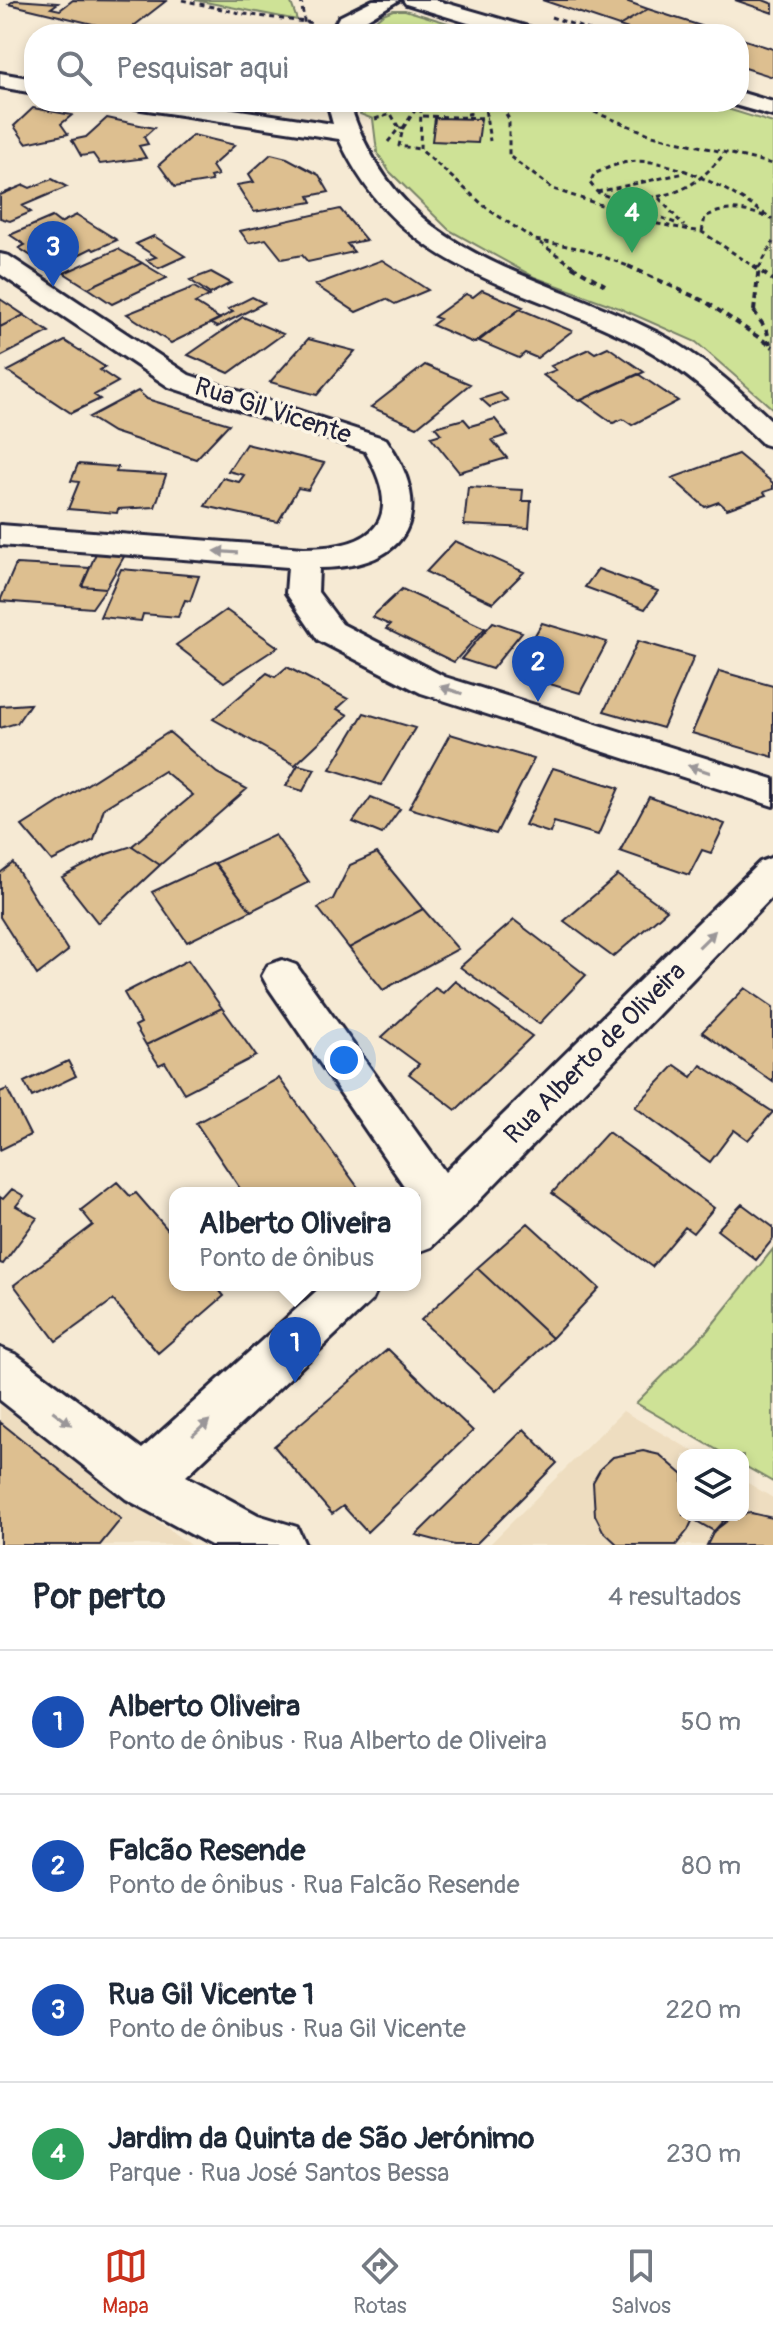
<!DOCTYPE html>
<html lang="pt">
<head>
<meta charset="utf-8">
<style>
	body { margin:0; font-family:Pangolin,sans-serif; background:#f6f6f7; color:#1f2937 }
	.controls { position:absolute; right:24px; bottom:24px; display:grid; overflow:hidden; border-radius:16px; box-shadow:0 4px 12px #0003 }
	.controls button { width:72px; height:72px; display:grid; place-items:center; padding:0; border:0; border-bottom:2px solid #e0e1e3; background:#fff; color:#1f2937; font:40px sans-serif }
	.you { position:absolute; left:344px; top:1060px; width:28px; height:28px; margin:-20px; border:6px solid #fff; border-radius:50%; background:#1a73e8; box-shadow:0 0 0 12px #1a73e833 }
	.badge { display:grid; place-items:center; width:52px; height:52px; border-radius:50%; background:#c8321e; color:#fff; font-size:26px; font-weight:700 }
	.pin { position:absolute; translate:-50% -66px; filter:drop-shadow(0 2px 4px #0008) }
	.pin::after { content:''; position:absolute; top:42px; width:28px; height:24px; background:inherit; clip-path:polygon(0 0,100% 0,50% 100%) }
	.popup { position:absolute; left:169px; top:1187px; width:252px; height:104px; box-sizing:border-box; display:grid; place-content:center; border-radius:16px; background:#fff; filter:drop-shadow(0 2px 6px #0005); font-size:26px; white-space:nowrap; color:#747a83 }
	.popup b { font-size:30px; color:#1f2937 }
	.popup::after { content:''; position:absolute; left:50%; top:100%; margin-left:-16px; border:16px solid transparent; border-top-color:#fff }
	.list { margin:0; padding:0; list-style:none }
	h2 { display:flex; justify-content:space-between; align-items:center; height:104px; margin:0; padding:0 32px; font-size:34px }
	h2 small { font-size:26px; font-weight:400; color:#747a83 }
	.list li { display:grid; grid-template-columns:52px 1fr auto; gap:24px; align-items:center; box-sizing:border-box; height:144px; padding:0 32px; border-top:2px solid #e0e1e3 }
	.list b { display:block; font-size:30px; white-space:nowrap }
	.list p { margin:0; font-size:26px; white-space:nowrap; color:#747a83 }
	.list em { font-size:26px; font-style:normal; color:#747a83 }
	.icon { flex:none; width:44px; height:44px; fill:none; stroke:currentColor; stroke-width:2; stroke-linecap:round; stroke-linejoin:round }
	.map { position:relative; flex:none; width:773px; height:1545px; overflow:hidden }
	.search { position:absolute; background:#fff; box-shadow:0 4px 12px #0003; left:24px; right:24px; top:24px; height:88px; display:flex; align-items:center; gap:20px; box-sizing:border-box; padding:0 28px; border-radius:32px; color:#747a83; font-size:30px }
	.sheet { height:680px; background:#fff }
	nav { display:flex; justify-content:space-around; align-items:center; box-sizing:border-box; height:112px; border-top:2px solid #e0e1e3; background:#fff; font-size:22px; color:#747a83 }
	nav a { display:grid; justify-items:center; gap:4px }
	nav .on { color:#c8321e }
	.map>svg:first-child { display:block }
</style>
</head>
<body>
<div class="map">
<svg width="773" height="1545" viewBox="0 0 773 1545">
	<rect width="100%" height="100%" fill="#f6ead4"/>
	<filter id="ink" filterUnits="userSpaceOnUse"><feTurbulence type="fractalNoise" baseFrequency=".0125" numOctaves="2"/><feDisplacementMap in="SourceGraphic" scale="16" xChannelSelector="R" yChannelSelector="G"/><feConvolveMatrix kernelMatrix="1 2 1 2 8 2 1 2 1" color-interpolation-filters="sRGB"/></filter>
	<g filter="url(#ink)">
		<path fill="#eeddc0" d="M0 1405 190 1545H0Z
			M623 1411 700 1455H683V1515H743V1480L773 1498V1545H489Z"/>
		<path fill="#cee296" stroke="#788268" stroke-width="2" d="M195 0H290L297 20Z
			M393 10H405L484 34H359L383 14Z
			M357 102H705L773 123V409L696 342 619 308 534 277 449 230 389 171 377 152 373 119 360 114Z
			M773 1249V1482L743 1465V1455H726L636 1403 708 1330Z"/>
		<path fill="#ddbf90" stroke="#22223b" stroke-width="2" d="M15 0 58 3 51 8 60 10 73 0 166 1 126 32 9 4Z
			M542 0H623L648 9 619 26Z
			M735 0H763L773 4V13Z
			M648 9 726 34H644L619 26Z
			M406 23 425 34H394L386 29Z
			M739 38 773 49V77L739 66Z
			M33 108 72 115 61 124 68 134 26 143 14 126Z
			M107 118 154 128 144 137 148 144 139 146 146 158 100 164 93 154 81 156 72 140 86 137Z
			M435 118 481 119 478 143 432 141Z
			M193 135 235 145 212 166 218 175 210 177 212 181 175 187 159 165Z
			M271 154 287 158 319 175 329 192 309 196 312 202 254 212 237 185 254 182 249 174Z
			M52 179 67 187 22 206 31 212 10 221 0 218V195L24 185 30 188Z
			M340 209 366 240 347 244 354 252 308 262 302 255 282 259 266 239 249 243 240 231Z
			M77 215 117 240 94 250 92 248 78 255 74 252 45 265 19 248 25 245 10 235 52 217 60 223Z
			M154 236 185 256 159 268 147 260 156 257 136 244Z
			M118 249 142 263 88 288 64 273Z
			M382 260 428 290 395 304 386 299 356 312 315 285Z
			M142 263 167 278 112 304 88 288Z
			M211 272 231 283 210 294 190 280Z
			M194 287 209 296 195 303 220 319 171 343 127 314Z
			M482 290 523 307 474 343 432 325 440 319 434 317 466 294 473 297Z
			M252 297 264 303 217 327 210 323 233 312 228 309Z
			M0 299 24 315 0 327Z
			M520 309 572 331 537 358 525 353 519 358 479 341Z
			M24 315 49 332 0 357V327Z
			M243 317 283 334 229 373 188 355Z
			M308 339 355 351 317 395 270 382Z
			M65 341 105 367 100 370 118 382 94 395 100 399 71 413 8 371Z
			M608 347 644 372 579 401 543 375 556 370 551 366 589 349 595 353Z
			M425 365 470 384 417 427 371 407Z
			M638 374 678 401 632 425 623 419 613 423 581 400Z
			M138 391 147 399 229 424 196 459 113 432 89 417Z
			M500 393 508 400 490 407 481 399Z
			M464 419 470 426 495 419 508 435 492 440 507 458 459 472 431 437 441 434 435 427Z
			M246 444 324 463 308 490 298 488 278 522 205 506 223 478 239 482 244 475 228 471Z
			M738 454 773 483V489L764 492 766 495 727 509 719 502 705 507 672 478Z
			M78 464 118 467 116 472 166 475 155 507 118 509 117 513 68 509 79 482 71 481Z
			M468 487 523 490 522 501H531L529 528 464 525Z
			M455 541 524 572 493 603 426 572Z
			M96 553 125 555 106 588 82 586Z
			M16 564 90 568 82 586 106 588 92 608 0 601Z
			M121 569 199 576 190 601 185 600 178 617 143 614 141 621 100 617Z
			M598 569 658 591 645 609 585 587Z
			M402 589 485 628 454 662 386 629 390 625 372 617Z
			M226 610 278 647 224 682 176 645Z
			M493 622 522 632 492 669 461 659Z
			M542 623 607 642 580 693 513 673Z
			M638 641 694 657 663 728 604 711Z
			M287 667 348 699 337 709 348 715 295 765 213 719 267 673 275 677Z
			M719 671 773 686V757L692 733Z
			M30 704 17 723 0 728V706Z
			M364 713 415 728 381 785 330 769Z
			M169 732 217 773 247 789 160 865 132 846 193 795 164 771 104 808 94 840 52 861 22 826Z
			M450 734 534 759 496 834 409 808Z
			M298 765 315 769 303 791 286 786Z
			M553 768 619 788 598 835 554 822 550 833 525 825Z
			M371 797 400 809 382 834 353 822Z
			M649 797 725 824 711 853 702 850 689 875 620 851Z
			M275 835 309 882 251 911 215 863Z
			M132 846 160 865 98 923 62 877 107 854Z
			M377 853 423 909 349 948 318 908 333 899 350 865Z
			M13 863 68 951 37 975 0 917V873Z
			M214 863 251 911 187 942 152 892Z
			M618 875 667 910 613 957 564 921Z
			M423 909 458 949 383 990 349 948Z
			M514 920 586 975 539 1024 460 967Z
			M188 960 222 1008 146 1045 135 1026 141 1023 124 993Z
			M455 981 532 1036 456 1110 409 1074 419 1064 382 1037 435 988 443 993Z
			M745 988 773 1007V1082L702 1032Z
			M222 1008 256 1056 184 1093 165 1062 159 1065 146 1045Z
			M68 1061 76 1076 32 1097 24 1082Z
			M675 1065 692 1077 701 1065 773 1112 748 1140 734 1130 710 1162 635 1107Z
			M279 1078 362 1193H243L196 1123Z
			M7 1089 30 1135 0 1150V1092Z
			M608 1132 714 1208 693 1233 685 1227 652 1267 552 1193Z
			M117 1182 130 1196 136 1193 175 1238V1285H215L224 1296 158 1353 113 1300 56 1341 14 1285 93 1225 81 1210Z
			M12 1189 24 1196 16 1206 37 1218 3 1264 0 1263V1197L3 1199Z
			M742 1204 773 1227V1239L756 1260 717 1230Z
			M528 1223 599 1288 552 1338 477 1268Z
			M477 1268 552 1338 496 1391 421 1320Z
			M388 1349 473 1431 367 1532 343 1506 332 1514 274 1446Z
			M0 1422 121 1519 100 1545H0Z
			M524 1429 557 1463 475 1545H454L416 1535Z
			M643 1451 660 1455 683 1475V1515H694L693 1519 688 1530 676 1545H618L603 1531 595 1515 593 1482 601 1468 613 1457Z
			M751 1513 773 1518V1545H707L714 1531 723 1521 735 1515Z
			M694 1515H735L714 1531 693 1519Z"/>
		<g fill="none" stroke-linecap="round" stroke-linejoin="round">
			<g stroke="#22223b" stroke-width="6">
				<path id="street" d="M373 0H399L356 26 352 34H330L339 17Z
					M403 0H435L535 29 538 34H504L406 4Z
					M0 73 34 79V93L0 87Z
					M739 92 773 102V116L731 104 739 102Z
					M130 102H186L333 124 327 102H349C400 262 530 267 658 333 702 356 737 388 773 422V447L763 444C724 407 687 370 639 345 522 283 401 276 339 139L141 109 133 107Z
					M0 254 9 256 189 375 386 439C437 512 410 568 319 568L318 592 342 624 445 677 773 779V806L421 693 318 640 286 593 288 567 0 545V525L304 548C376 548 405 519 365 451L169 387 0 274Z
					M773 857V896L460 1220 431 1247 415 1253V1193H409L268 987 262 976 268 965 282 960 296 965 445 1172 760 862Z
					M323 1285H379L372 1300 186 1476 258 1515 297 1527 305 1545H211L126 1499 0 1400V1348L17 1355 142 1449Z"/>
			</g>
			<path stroke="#22223b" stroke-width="3" stroke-dasharray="5 4" stroke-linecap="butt" d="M182 0 244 14 313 23
				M301 0 306 34
				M551 17 601 34
				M427 102 421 106 420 149 489 210 535 240 583 249 633 268
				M484 102 490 141
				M569 102 652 135 773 164
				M467 114H470V102
				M506 114 509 119V156L553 189 658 224 702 232 756 268
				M423 116 487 118
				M375 119 391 114 399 128
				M403 128 420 103
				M388 142 399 128H403L399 146 420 149
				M597 192 685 173
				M659 198 684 226
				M622 200C673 197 692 192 725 153
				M675 223 597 192 590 183 594 174C603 170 613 165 623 163 668 152 737 194 772 219
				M702 232 705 217C726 206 745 209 766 217
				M540 243 576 268"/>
			<path stroke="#22223b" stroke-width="4" stroke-dasharray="6 5" stroke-linecap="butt" d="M572 266 605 285
				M628 266 706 302 773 347
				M753 266 773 280
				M754 311 767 331 770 344"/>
			<use href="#street" fill="#fcf5e5" fill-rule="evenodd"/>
			<path stroke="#22223b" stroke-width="3" stroke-dasharray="5 4" stroke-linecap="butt" d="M759 268 773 242"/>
			<path stroke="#22223b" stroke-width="4" stroke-dasharray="6 5" stroke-linecap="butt" d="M754 311 759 266"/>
		</g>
		<defs><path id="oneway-solid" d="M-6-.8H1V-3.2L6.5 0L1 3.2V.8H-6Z" transform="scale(2)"/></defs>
		<g fill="#9a9698">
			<use href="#oneway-solid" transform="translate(226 552) rotate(-176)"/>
			<use href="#oneway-solid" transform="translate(451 690) rotate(-162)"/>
			<use href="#oneway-solid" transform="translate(699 769) rotate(-162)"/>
			<use href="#oneway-solid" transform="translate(707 939) rotate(-45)"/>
			<use href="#oneway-solid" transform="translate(62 1418) rotate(37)"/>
			<use href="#oneway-solid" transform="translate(201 1428) rotate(-43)"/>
		</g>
	</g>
	<g text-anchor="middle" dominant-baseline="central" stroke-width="7" stroke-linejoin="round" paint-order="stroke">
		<g font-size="26" fill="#22223b" stroke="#fcf5e5">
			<text transform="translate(273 411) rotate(18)">Rua Gil Vicente</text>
			<text transform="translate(595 1053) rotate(-45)">Rua Alberto de Oliveira</text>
		</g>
	</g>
</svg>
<div class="controls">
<button><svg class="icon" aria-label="layers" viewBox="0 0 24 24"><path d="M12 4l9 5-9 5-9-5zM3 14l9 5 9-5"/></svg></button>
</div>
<div class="you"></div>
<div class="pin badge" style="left:295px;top:1383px;background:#1a4fb4">1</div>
<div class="popup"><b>Alberto Oliveira</b>Ponto de ônibus</div>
<div class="pin badge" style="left:538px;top:702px;background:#1a4fb4">2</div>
<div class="pin badge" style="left:53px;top:287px;background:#1a4fb4">3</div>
<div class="pin badge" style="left:632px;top:253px;background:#2e9e5b">4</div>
<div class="search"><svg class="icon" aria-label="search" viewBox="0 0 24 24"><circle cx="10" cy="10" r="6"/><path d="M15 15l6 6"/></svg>Pesquisar aqui</div>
</div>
<section class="sheet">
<h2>Por perto<small>4 resultados</small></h2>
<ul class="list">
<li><span class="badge" style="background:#1a4fb4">1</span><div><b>Alberto Oliveira</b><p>Ponto de ônibus · Rua Alberto de Oliveira</p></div><em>50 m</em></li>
<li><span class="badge" style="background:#1a4fb4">2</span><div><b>Falcão Resende</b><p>Ponto de ônibus · Rua Falcão Resende</p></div><em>80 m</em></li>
<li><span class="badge" style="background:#1a4fb4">3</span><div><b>Rua Gil Vicente 1</b><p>Ponto de ônibus · Rua Gil Vicente</p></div><em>220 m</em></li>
<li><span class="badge" style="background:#2e9e5b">4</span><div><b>Jardim da Quinta de São Jerónimo</b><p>Parque · Rua José Santos Bessa</p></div><em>230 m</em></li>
</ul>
</section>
<nav>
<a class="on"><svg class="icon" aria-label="map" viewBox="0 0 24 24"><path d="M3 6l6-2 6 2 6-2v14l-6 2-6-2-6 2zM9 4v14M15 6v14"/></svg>Mapa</a>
<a><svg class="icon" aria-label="directions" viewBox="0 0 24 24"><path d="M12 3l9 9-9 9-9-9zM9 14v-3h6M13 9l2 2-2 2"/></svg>Rotas</a>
<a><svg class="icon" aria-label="saved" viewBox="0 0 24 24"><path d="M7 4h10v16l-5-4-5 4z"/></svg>Salvos</a>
</nav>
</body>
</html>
